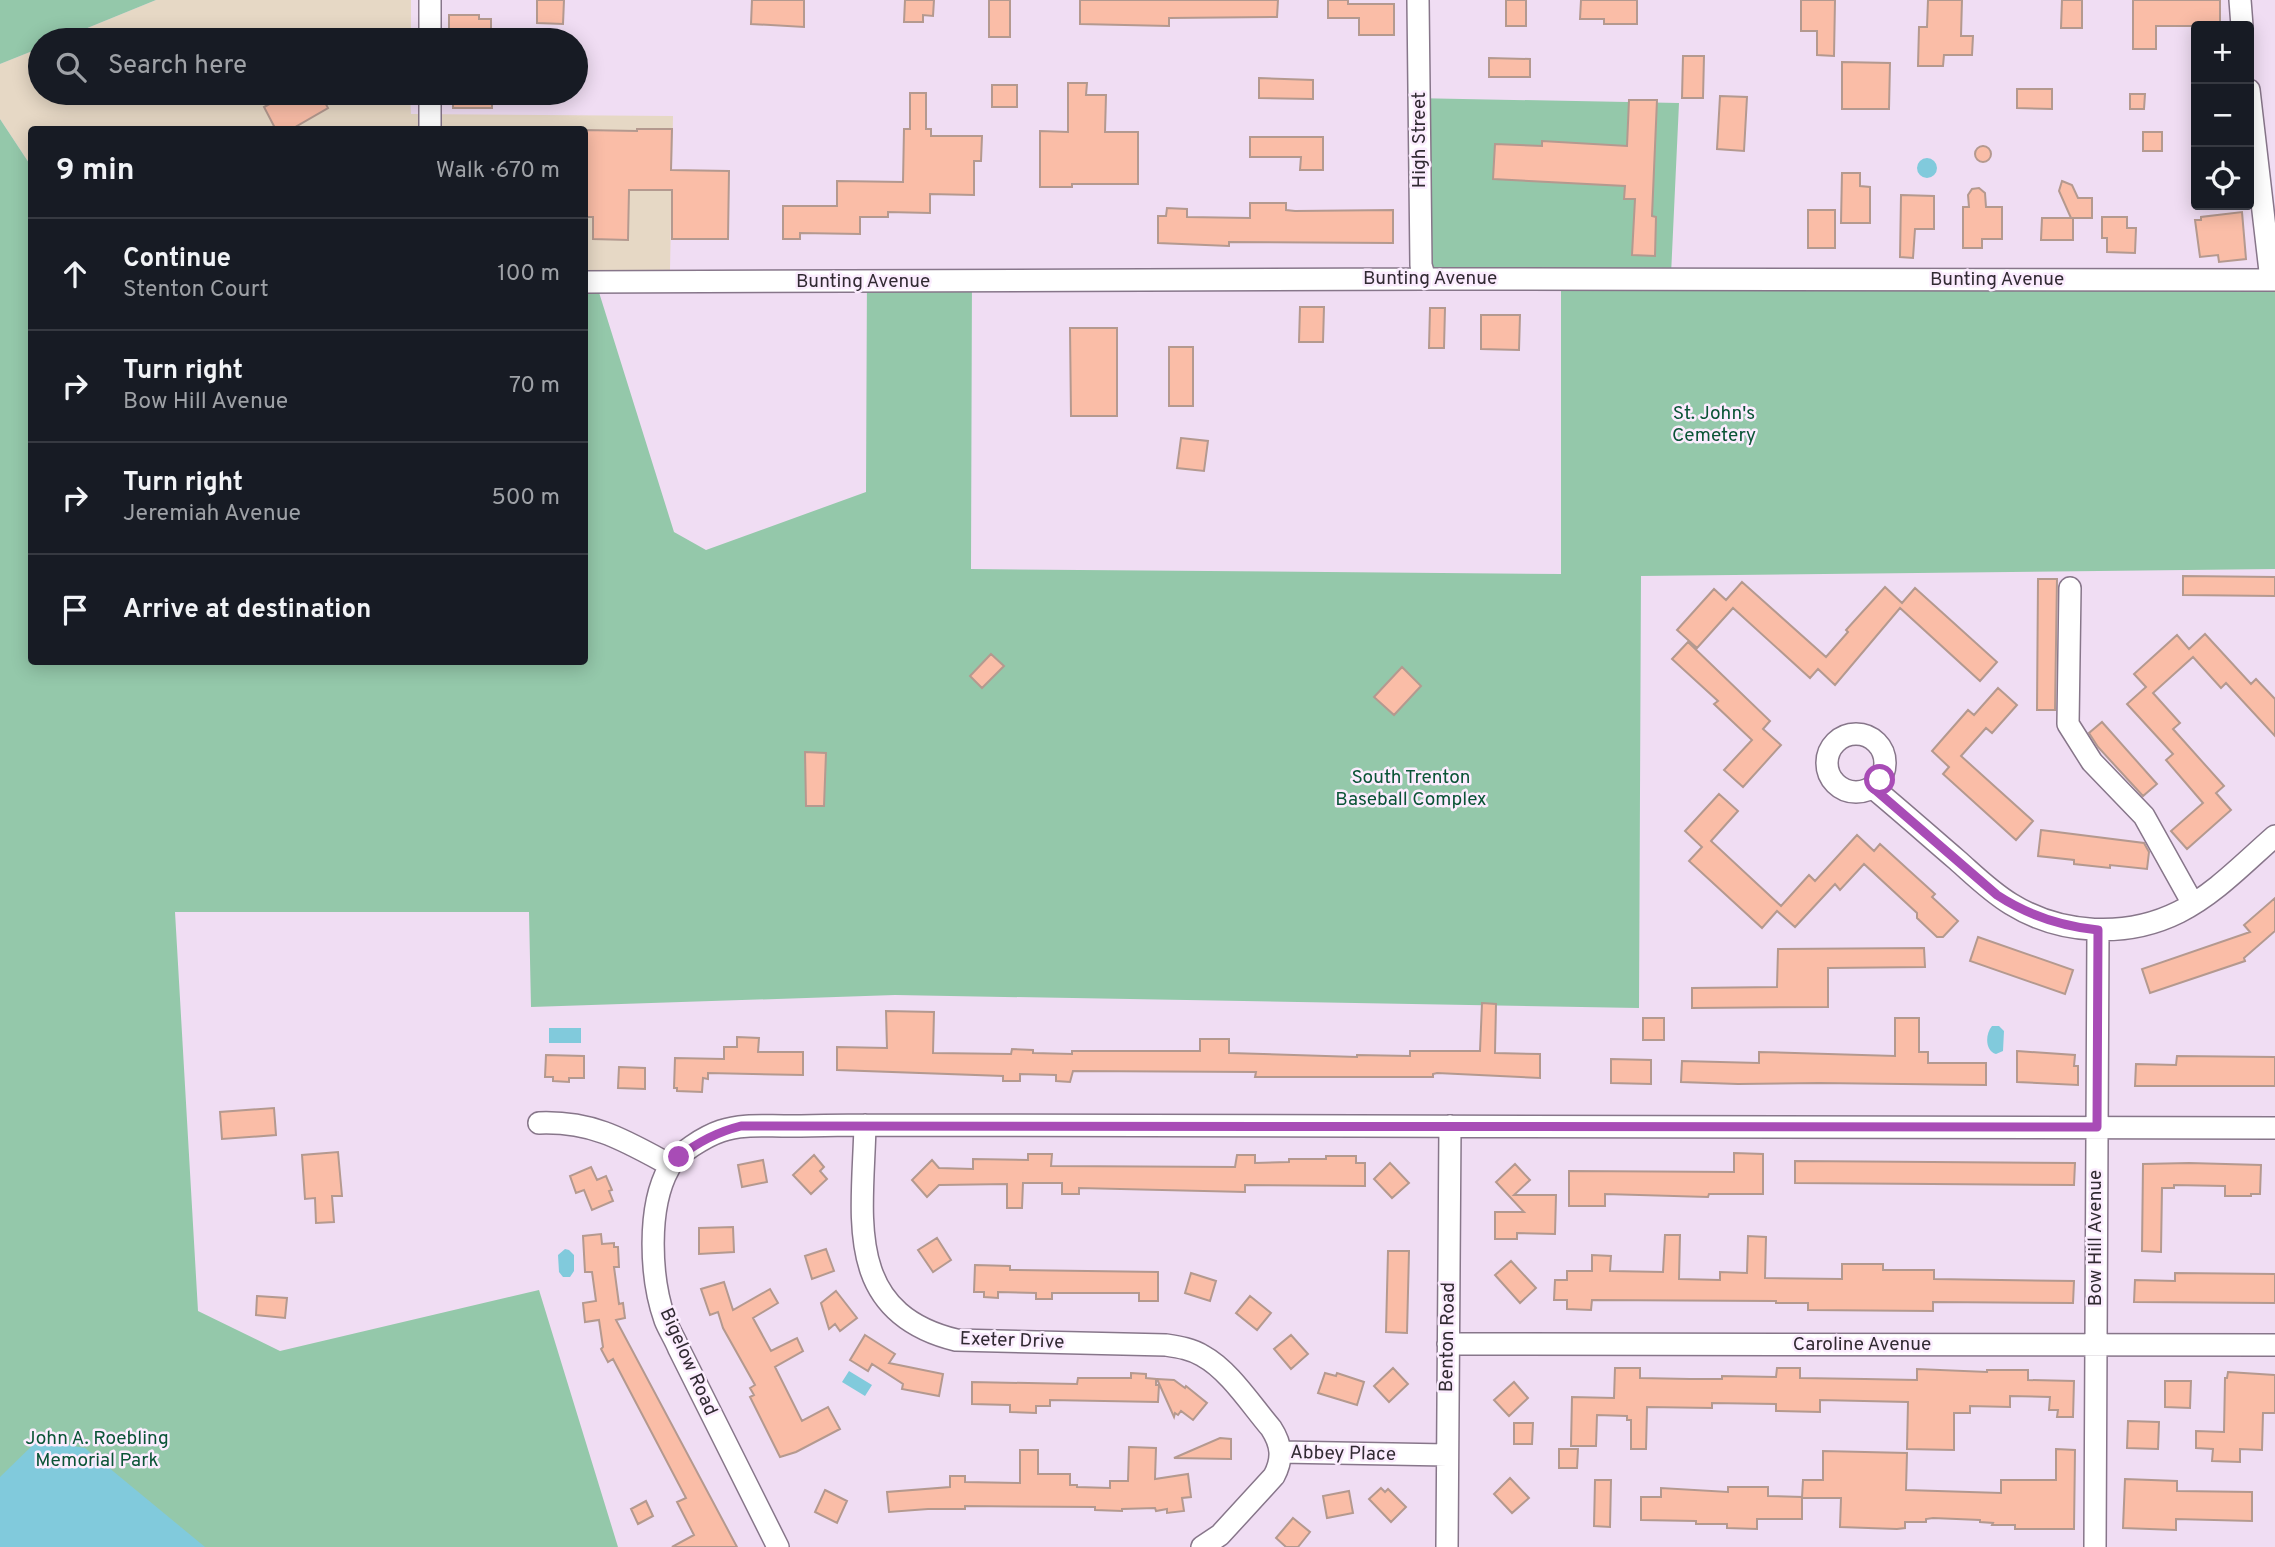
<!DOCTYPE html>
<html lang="en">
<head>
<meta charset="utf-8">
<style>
	body { margin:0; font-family:Overpass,sans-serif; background:#20242c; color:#f1f3f6 }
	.controls { position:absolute; right:21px; top:21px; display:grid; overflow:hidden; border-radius:7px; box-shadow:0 4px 18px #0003 }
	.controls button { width:63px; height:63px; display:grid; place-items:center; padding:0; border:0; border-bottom:2px solid #363941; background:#171b24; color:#f1f3f6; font:35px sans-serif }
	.stop { position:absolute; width:21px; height:21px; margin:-16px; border:5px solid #a84cb6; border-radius:50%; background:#fff }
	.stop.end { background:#a84cb6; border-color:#fff; box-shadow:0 2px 7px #0008 }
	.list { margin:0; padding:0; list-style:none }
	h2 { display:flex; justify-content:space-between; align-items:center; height:91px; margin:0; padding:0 28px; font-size:30px }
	h2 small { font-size:23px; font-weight:400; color:#9ea1a6 }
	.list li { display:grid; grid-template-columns:46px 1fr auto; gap:21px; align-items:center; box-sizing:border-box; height:112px; padding:0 28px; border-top:2px solid #363941 }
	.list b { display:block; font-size:26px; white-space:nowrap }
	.list p { margin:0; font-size:23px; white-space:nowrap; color:#9ea1a6 }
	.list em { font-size:23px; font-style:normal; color:#9ea1a6 }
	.icon { flex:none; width:38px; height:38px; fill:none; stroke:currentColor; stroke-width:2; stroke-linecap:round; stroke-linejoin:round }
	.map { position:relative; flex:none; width:2275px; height:1547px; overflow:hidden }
	.search { position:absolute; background:#171b24; box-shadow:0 4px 18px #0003; left:28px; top:28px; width:560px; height:77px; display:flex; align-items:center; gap:18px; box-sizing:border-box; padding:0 24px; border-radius:38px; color:#9ea1a6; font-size:26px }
	.panel { position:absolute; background:#171b24; box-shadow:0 4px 18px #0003; left:28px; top:126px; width:560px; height:539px; border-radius:7px }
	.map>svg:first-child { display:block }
</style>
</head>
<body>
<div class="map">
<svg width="2275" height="1547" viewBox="0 0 2275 1547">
	<rect width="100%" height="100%" fill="#f0ddf3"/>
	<path fill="#e6d8c5" d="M156 0H411V40H58Z
		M40 48V93H410L411 114 673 116 670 270H585L584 130H32L31 166 0 119V64Z"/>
	<path fill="#94c8aa" d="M0 0H156L58 40H40V48L0 64Z
		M1412 98 1679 103 1671 275 2275 276V569L1641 576 1639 1008 895 995 531 1007 529 912H175L198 1311 280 1351 539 1290 618 1547H0V119L31 166 32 662H584L585 270H592L674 532 706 550 866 492 867 270H972L971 569 1561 574V276L1411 275Z"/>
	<path fill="#81cadc" d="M1917 168a10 10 0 1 1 20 0a10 10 0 1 1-20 0Z
		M1992 1026H1999L2004 1031 2003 1051 1996 1054C1985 1051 1985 1034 1992 1026Z
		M549 1028H581V1043H549Z
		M565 1249 569 1250 574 1255V1271L570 1277H563L559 1272 558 1255Z
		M849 1371 872 1385 865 1396 842 1382Z
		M38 1440 85 1448 205 1547H0V1477Z"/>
	<path fill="#fabda7" stroke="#b4998f" stroke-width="2" d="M537 0H564L563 24 537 23Z
		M752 0H804V27L751 24Z
		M905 0H934L933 16 923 15V22H904Z
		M989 0H1010V37H989Z
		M1080 0H1278L1277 17 1169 18V26L1080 24Z
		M1328 0H1348V4H1394V35H1359V18H1328Z
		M1506 0H1526V26H1506Z
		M1581 0H1637V24H1604V19H1580Z
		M1801 0H1835L1834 56 1817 55V31H1801Z
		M1928 0H1962L1961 36H1973L1972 55H1944L1943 66H1918L1919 27H1927Z
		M2062 0H2082V28H2061Z
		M2133 0H2220V26H2156V49H2133Z
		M449 15H479V19H491V37H479V40H449Z
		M1683 56H1704L1703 98H1682Z
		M1489 58 1530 59V77H1489Z
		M1842 62 1890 63 1889 109H1842Z
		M1259 78 1313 80V99L1259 98Z
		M1068 83H1087L1086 95H1106L1105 132H1138V184H1072V187H1040V131L1068 132Z
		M992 85H1017V107H992Z
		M2017 89H2052V109L2017 108Z
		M290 93H320L328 108 290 130H276L264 107Z
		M453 93H492V108H453Z
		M910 93H926V129H931V136H982L981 161H974V195L930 194V213L888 212V217H860V234L800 233V239H783V206H837V181L903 182 904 129H910Z
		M2130 94H2145L2144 109H2130Z
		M1720 96 1747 97 1744 151 1717 149Z
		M1629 100H1657L1652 216 1656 217 1655 256 1632 255 1635 199H1624L1625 186 1493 179 1495 144 1542 146V141L1627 146Z
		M637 129H672L671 170 729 171 728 239H672V190H629L628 240 593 239V217H584V130L637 131Z
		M2143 132H2162V151H2143Z
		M1250 137H1323V170H1300L1301 157H1250Z
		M1975 154a8 8 0 1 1 16 0a8 8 0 1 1-16 0Z
		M1842 173H1860V186L1870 187V223H1841Z
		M2062 181 2072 185 2078 198H2092V218H2071L2059 191Z
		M1979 188 1985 193 1986 207H2002V239H1982V248H1963V207H1969L1968 195 1972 189Z
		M1901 195 1934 196V229H1915L1913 258 1900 257Z
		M1250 203H1286V210L1295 211 1393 210V243L1229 242V246L1158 243V216H1166L1167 208 1187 209V217L1250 218Z
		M1808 210H1835V248H1808Z
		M2242 212 2246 259 2219 262 2218 255 2200 257 2195 220H2201V217Z
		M2102 217H2127V228H2136L2135 253 2107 252V238H2102Z
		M2042 218H2073V240H2041Z
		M1300 307H1324L1323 342H1299Z
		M1430 308H1445L1444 348H1429Z
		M1481 315H1520L1519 350 1481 349Z
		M1070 328H1117V416H1071Z
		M1169 347H1193V406H1169Z
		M1181 438 1208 441 1204 471 1177 468Z
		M2183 576 2275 577V596L2183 595Z
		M2038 579H2057L2055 710H2037Z
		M1742 582 1826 657 1848 632 1846 630 1885 587 1902 603 1915 588 1997 662 1980 681 1900 608 1835 685 1818 669 1810 678 1733 608 1697 648 1677 630 1714 589 1726 600Z
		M2205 634 2251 684 2256 679 2275 699V736L2226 683 2221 688 2193 657 2153 693 2180 723 2173 729 2224 786 2216 793 2231 810 2187 849 2171 831 2203 803 2166 760 2173 754 2127 704 2146 687 2134 674 2177 635 2189 649Z
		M1688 642 1770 721 1763 729 1781 745 1743 787 1724 770 1752 740 1714 704 1718 701 1672 659Z
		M991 654 1004 666 982 688 970 676Z
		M1402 667 1421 686 1394 715 1374 697Z
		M1998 688 2017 705 1992 733 1986 728 1961 756 2033 821 2016 840 1943 774 1949 767 1932 751 1968 710 1974 715Z
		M2102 722 2157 784 2143 796 2098 747 2089 733Z
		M805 752 826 753 824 806H806Z
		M1719 794 1738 811 1711 841 1781 906 1809 875 1815 881 1857 835 1874 851 1880 844 1935 894 1932 897 1958 921 1943 937H1937L1917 918V913L1864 864 1840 890 1835 884 1795 927 1777 911 1762 928 1689 861 1702 847 1685 831Z
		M2041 830 2144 843 2149 852 2147 869 2110 865V868L2074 864V860L2038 856Z
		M2275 898V931L2244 958 2245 961 2150 993 2142 969 2250 932 2244 925Z
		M1978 937 2073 970 2065 994 1970 961Z
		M1924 948 1925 967 1828 968V1007L1692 1008V988L1777 987 1778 949Z
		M1482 1003 1496 1004 1495 1053 1540 1054V1078L1437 1073 1433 1074V1077H1255L1256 1072 1073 1071 1070 1082 1056 1081V1075L1020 1074V1081H1003V1076L837 1070V1047L887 1048 886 1011 934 1012 933 1053 1011 1054 1012 1049 1033 1050V1053L1072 1054V1051H1200V1039H1229V1053L1357 1057V1055L1410 1056V1051H1480Z
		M1643 1018H1664V1040H1643Z
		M1895 1018H1919V1052H1928V1063H1986V1085L1819 1083 1738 1084 1681 1082 1682 1061 1759 1063V1052L1895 1056Z
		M737 1037 759 1038 758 1052H803V1075L708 1073V1079L703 1078 702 1092 677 1091V1088H674L675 1058 724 1059V1047H737Z
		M2017 1051 2075 1055 2074 1066H2078V1085L2017 1082Z
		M546 1055 584 1056V1078H569V1082L553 1081V1077H545Z
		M2177 1056 2275 1057V1086H2135L2136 1064 2176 1065Z
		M1611 1059 1651 1060V1084L1611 1083Z
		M619 1067 645 1068V1089L618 1088Z
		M274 1108 276 1135 222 1139 220 1112Z
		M338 1152 342 1196H332L334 1222 316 1223 315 1198 305 1199 302 1155Z
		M1734 1153 1763 1154V1194H1709L1708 1197 1605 1194V1206H1569V1171L1734 1172Z
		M1028 1154H1052L1051 1166 1235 1167 1237 1155H1255V1163L1289 1162V1159H1326V1156H1356V1163H1365V1186L1245 1185V1192L1079 1188V1194H1062V1183H1023L1022 1208H1007V1184L939 1185 927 1197 912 1180 932 1160 939 1168 973 1169V1159L1028 1160Z
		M814 1155 824 1167 820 1171 827 1179 811 1194 793 1175Z
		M763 1160 767 1182 742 1187 738 1165Z
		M1795 1161 2075 1163 2074 1185 1795 1183Z
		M1390 1163 1409 1183 1392 1198 1374 1179Z
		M2189 1163 2261 1165 2260 1194H2251V1196H2225V1186L2174 1185V1188H2162L2161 1252 2142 1251 2143 1164Z
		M1515 1164 1530 1180 1514 1195H1556L1555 1234 1517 1233V1239H1495V1212H1524L1496 1182Z
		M591 1167 597 1180 606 1176 612 1190 609 1191 613 1201 592 1210 584 1190 576 1193 570 1176Z
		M733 1227 734 1252 699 1254V1228Z
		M601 1234 602 1244 614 1243V1247H618L619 1267H614L619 1304 623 1303 625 1318 616 1320 737 1547H672L694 1535 677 1502 686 1498 613 1359 608 1362 601 1349 603 1347 599 1320 585 1322 583 1303 596 1301 592 1272H585L583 1236Z
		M1665 1235H1680L1679 1279 1720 1280V1272L1747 1273 1748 1236 1766 1237 1765 1278 1842 1279V1264H1883V1270H1934V1279L2074 1281 2073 1303 1933 1302V1311L1808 1310V1303H1776V1301L1592 1300 1591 1310 1567 1309V1300H1554L1555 1280H1567V1271H1592V1255L1611 1256 1610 1271 1663 1272Z
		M937 1238 951 1260 933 1272 918 1250Z
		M826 1249 834 1271 812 1279 805 1256Z
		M1388 1251H1409L1407 1333 1386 1332Z
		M1511 1261 1536 1288 1520 1303 1495 1275Z
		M975 1265 1010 1266V1270L1158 1272V1301H1139V1293H1052V1299H1036V1293L998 1292V1298L984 1297V1292H974Z
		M1191 1273 1216 1281 1210 1301 1185 1293Z
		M2175 1273 2275 1274V1303L2134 1302 2135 1280 2175 1281Z
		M724 1282 733 1310 770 1289 778 1303 753 1318 771 1351 797 1338 803 1351 775 1367 802 1421 828 1407 840 1429 796 1452 780 1457 750 1397 754 1395 750 1388 755 1385 723 1328 718 1312 710 1315 701 1289Z
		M836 1291 857 1318 840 1331 835 1324 829 1329 821 1303Z
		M257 1296 287 1298 285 1318 256 1315Z
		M1250 1296 1271 1313 1257 1330 1236 1313Z
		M865 1335 895 1354 889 1363 943 1374 939 1396 902 1389 903 1384 872 1364 868 1371 850 1360Z
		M1291 1335 1308 1354 1291 1369 1274 1349Z
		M1393 1368 1408 1384 1389 1402 1374 1386Z
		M1615 1368H1640V1378L1690 1379H1722V1376L1776 1377 1777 1368H1800V1378L1865 1379 1917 1380V1369L1987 1372V1370H2028V1380L2074 1381 2073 1417H2057L2058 1410H2049L2050 1397 2010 1396V1407L1970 1406V1413H1954V1450L1907 1449 1908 1402 1820 1400V1412L1776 1411V1404L1712 1403V1408L1647 1407 1646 1449H1631V1420H1627V1416L1597 1415 1596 1446H1571L1572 1397 1614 1398Z
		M2228 1372 2275 1375V1413H2263L2262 1450 2240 1449V1462L2212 1461 2213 1449 2196 1448V1431L2224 1432 2225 1378H2227Z
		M1131 1373 1146 1374V1378L1156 1379V1385H1159L1158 1402 1050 1400V1406H1036V1413L1010 1412V1405L972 1404V1382L1077 1384 1078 1378H1131Z
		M1325 1373 1336 1376 1337 1373 1364 1382 1357 1405 1318 1393Z
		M1157 1379 1174 1380 1185 1388 1186 1386 1207 1403 1193 1420 1181 1411 1178 1415 1175 1413 1174 1417Z
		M2165 1381H2191L2190 1408 2165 1407Z
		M1514 1382 1528 1398 1509 1416 1494 1400Z
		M2128 1421 2159 1422 2158 1449 2127 1448Z
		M1514 1423H1533L1532 1444H1514Z
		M1220 1438 1231 1439V1459L1174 1458Z
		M1129 1447 1156 1448 1155 1479 1188 1474 1191 1497 1182 1498 1184 1511 1167 1513V1509L1156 1511 1155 1508 1122 1509V1511L1095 1510V1507L965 1506V1509H928L889 1512 887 1492 950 1487V1476H965V1482L1020 1483V1450H1038V1474H1070V1485H1077V1487L1110 1488V1481H1128Z
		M1559 1449H1578L1577 1468H1559Z
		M2056 1449 2075 1450 2074 1529H2015V1525H1992L1993 1523 1980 1522V1520L1933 1518 1926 1519V1522H1905V1528L1897 1529 1840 1527 1841 1498H1802L1803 1480H1823V1451L1907 1453 1906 1490 2001 1493V1480H2056Z
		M1510 1478 1529 1498 1512 1513 1494 1494Z
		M2125 1479 2177 1481V1491L2252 1492V1521L2176 1519V1530L2123 1528Z
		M1595 1480H1611L1610 1527 1594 1526Z
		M1728 1487H1768V1496L1802 1497V1519H1757V1529L1727 1528V1524H1696V1521L1641 1520V1497H1661V1488L1728 1492Z
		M1381 1488 1385 1492 1388 1489 1406 1507 1391 1522 1369 1499Z
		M825 1490 847 1501 837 1523 815 1512Z
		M1349 1491 1353 1513 1327 1518 1323 1496Z
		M646 1501 653 1516 638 1524 631 1509Z
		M1293 1518 1310 1532 1298 1547H1286L1276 1538Z"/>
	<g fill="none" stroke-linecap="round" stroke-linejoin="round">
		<g stroke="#87768a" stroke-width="24">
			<path id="street" d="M1418 0 1421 265 1425 279
				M2240 0 2242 26
				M430 40V0
				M2249 90 2271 280
				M430 130V93
				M584 282 1425 279 2275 280
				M2070 588 2068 724 2092 762 2144 816 2193 904
				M1827 763a29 29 0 1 1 58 0a29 29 0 1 1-58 0Z
				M1872 787C1901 811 1929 836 1957 860 1974 875 1991 892 2011 904 2061 935 2127 938 2179 912 2215 894 2245 862 2275 836
				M539 1123C593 1121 624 1140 670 1165
				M865 1125C863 1216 842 1312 956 1340L1166 1345C1179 1347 1192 1349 1203 1356 1229 1370 1252 1406 1271 1428 1282 1445 1283 1459 1274 1476L1220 1535 1202 1547
				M1448 1344 2275 1345
				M1281 1452 1447 1455
				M778 1547 679 1349C675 1339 669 1330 665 1320 650 1278 647 1207 669 1168 676 1154 706 1136 721 1131 741 1124 763 1126 784 1126 811 1126 838 1125 865 1125L2275 1128
				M1447 1547 1450 1126
				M2095 1547 2098 930"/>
		</g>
		<use href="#street" stroke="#fff" stroke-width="21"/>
	</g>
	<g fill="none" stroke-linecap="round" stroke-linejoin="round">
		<path stroke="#a84cb6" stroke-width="9" d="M679 1157C699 1141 717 1132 741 1126L2097 1127 2098 930C2061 926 2029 916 1997 895L1872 787 1880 780"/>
	</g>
	<g text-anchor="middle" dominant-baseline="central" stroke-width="5" stroke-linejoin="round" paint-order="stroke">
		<g font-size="19" fill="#312a32" stroke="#fbecfe">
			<text transform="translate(1420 140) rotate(-90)">High Street</text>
			<text x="1430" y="279">Bunting Avenue</text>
			<text x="1997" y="280">Bunting Avenue</text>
			<text x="863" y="282">Bunting Avenue</text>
			<text transform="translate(2096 1238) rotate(-90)">Bow Hill Avenue</text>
			<text transform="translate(1448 1337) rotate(-89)">Benton Road</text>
			<text transform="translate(1012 1341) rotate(2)">Exeter Drive</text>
			<text x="1862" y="1345">Caroline Avenue</text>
			<text transform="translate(688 1362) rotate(66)">Bigelow Road</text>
			<text transform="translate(1343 1454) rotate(1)">Abbey Place</text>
		</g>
		<g font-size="19" fill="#0a5436" stroke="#fbecfe">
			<text x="1714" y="414">St. John's<tspan x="1714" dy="22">Cemetery</tspan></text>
			<text x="1411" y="778">South Trenton<tspan x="1411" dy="22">Baseball Complex</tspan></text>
			<text x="97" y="1439">John A. Roebling<tspan x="97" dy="22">Memorial Park</tspan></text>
		</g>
	</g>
</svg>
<div class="controls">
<button>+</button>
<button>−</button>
<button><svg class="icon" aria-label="locate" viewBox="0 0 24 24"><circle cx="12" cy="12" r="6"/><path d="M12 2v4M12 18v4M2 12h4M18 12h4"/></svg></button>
</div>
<div class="stop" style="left:1880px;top:780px"></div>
<div class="stop end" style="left:679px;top:1157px"></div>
<div class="search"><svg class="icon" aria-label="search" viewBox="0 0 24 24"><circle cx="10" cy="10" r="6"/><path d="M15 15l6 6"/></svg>Search here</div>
<section class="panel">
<h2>9 min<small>Walk · 670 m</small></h2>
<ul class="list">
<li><svg class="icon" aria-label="ahead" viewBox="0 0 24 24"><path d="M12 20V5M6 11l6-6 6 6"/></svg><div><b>Continue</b><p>Stenton Court</p></div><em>100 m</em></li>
<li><svg class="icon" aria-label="right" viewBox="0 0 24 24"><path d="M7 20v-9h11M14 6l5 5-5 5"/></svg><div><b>Turn right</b><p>Bow Hill Avenue</p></div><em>70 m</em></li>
<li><svg class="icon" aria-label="right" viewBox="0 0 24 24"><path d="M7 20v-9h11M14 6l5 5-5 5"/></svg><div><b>Turn right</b><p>Jeremiah Avenue</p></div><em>500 m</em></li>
<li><svg class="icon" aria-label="arrive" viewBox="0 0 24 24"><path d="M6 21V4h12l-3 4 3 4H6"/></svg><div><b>Arrive at destination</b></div></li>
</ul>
</section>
</div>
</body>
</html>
